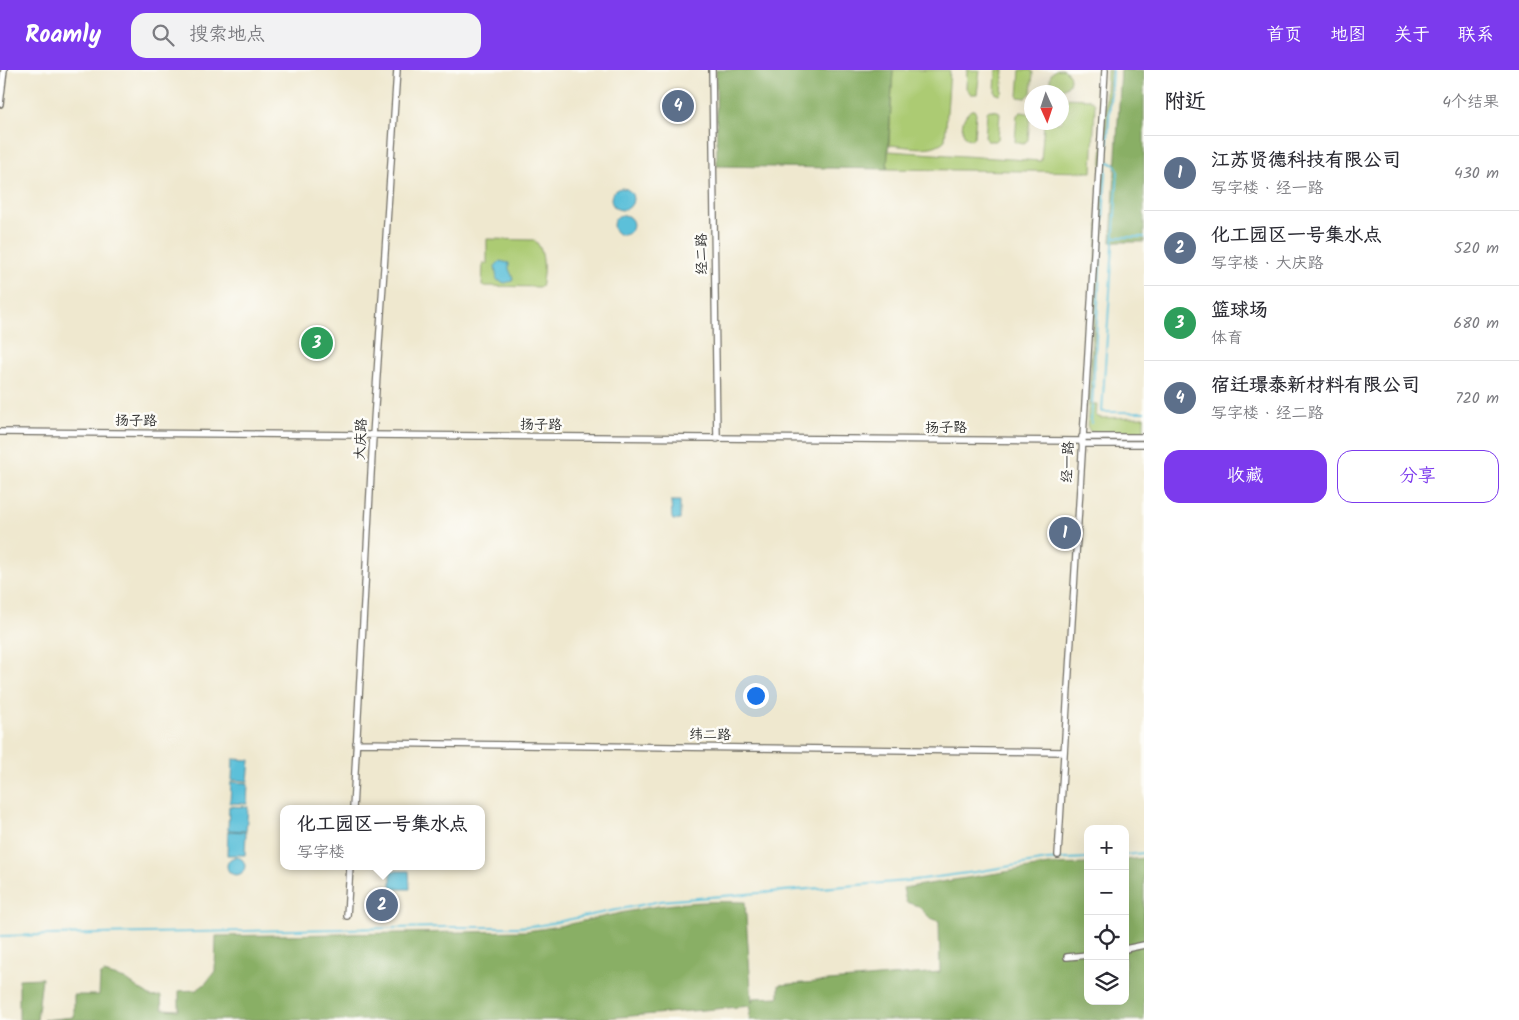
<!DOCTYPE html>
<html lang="zh">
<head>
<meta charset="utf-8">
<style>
	body { margin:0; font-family:Kalam,"LXGW WenKai TC",sans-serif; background:#f2f2f3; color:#2b2b33 }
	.controls { position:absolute; right:15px; bottom:15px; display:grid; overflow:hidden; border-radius:10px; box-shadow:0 5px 20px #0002 }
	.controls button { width:45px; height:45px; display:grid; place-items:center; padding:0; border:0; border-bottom:1px solid #e1e1e2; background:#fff; color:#2b2b33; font:25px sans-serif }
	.compass { position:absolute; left:1024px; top:15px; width:45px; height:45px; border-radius:50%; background:#fff; box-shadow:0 5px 20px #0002; rotate:177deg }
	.you { position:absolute; left:755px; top:625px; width:18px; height:18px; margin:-12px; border:4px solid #fff; border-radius:50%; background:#1a73e8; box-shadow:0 0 0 8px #1a73e833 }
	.badge { display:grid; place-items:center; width:32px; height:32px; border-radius:50%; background:#7c3aed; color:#fff; font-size:16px; font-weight:700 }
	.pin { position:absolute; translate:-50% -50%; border:2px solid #fff; box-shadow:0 1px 5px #0006 }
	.popup { position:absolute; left:280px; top:735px; width:205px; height:65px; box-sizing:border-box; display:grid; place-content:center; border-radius:10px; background:#fff; filter:drop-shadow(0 1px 4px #0005); font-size:16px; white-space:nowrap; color:#7c7c81 }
	.popup b { font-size:19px; color:#2b2b33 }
	.popup::after { content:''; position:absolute; left:50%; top:100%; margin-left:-10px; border:10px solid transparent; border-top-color:#fff }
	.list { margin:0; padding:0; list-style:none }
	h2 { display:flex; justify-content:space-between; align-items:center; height:65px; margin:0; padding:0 20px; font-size:21px }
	h2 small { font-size:16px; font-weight:400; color:#7c7c81 }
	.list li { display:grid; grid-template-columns:32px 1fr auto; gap:15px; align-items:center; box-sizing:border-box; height:75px; padding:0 20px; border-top:1px solid #e1e1e2 }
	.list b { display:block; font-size:19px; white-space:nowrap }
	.list p { margin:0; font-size:16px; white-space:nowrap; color:#7c7c81 }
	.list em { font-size:16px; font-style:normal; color:#7c7c81 }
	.actions { display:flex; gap:10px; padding:15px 20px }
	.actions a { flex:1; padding:11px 0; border:1px solid #7c3aed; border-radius:15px; text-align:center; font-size:18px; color:#7c3aed }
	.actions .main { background:#7c3aed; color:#fff }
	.icon { flex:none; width:28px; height:28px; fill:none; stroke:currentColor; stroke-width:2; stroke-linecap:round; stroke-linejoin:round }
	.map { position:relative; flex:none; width:1144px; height:950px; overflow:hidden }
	header { display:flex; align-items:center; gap:30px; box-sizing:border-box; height:70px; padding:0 25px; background:#7c3aed; color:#fff }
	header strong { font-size:24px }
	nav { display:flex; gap:28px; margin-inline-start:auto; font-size:18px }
	.search { width:350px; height:45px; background:#f2f2f3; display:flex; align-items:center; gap:12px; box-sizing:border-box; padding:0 18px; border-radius:15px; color:#7c7c81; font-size:19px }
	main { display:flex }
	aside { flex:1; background:#fff }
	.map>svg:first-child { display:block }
</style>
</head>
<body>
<header>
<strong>Roamly</strong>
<div class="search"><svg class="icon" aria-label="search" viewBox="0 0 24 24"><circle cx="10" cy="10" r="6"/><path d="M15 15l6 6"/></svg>搜索地点</div>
<nav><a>首页</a><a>地图</a><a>关于</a><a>联系</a></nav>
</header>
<main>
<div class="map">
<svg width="1144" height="950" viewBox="0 0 1144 950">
	<rect width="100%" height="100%" fill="#fdfcf7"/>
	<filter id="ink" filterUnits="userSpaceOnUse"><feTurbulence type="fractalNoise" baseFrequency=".02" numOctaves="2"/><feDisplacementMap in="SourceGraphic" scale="10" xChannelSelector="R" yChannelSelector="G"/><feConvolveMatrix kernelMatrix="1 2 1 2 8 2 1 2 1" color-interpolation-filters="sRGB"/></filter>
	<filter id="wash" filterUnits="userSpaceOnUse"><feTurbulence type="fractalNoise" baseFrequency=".0096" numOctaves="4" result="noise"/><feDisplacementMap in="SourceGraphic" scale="20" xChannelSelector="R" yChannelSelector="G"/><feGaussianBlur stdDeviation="1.12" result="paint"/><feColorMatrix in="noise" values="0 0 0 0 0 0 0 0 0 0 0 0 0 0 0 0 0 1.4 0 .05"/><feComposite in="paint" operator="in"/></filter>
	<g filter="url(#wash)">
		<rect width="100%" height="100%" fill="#efe8cf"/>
		<path fill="#accb73" stroke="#6c7b4f" d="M1050 9a10 10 0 1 1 20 0a10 10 0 1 1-20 0Z
			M893 0H950L945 70C932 83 906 76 889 75Z
			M967 0H980L977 24H971L966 18Z
			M996 0H1004L1002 23 1000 25 995 23Z
			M1020 0H1031L1033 3 1031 23 1026 28 1018 27Z
			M1107 0H1110L1090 334H1097L1096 346 1101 348 1144 347V362L1094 363 1090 362 1087 356Z
			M1062 28 1089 29 1095 34 1092 102 887 99 888 81 1041 91 1044 53 1062 52Z
			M971 40H974L976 43 974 68 971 70 965 67C960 58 962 47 971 40Z
			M989 40 998 41 1000 44 998 69 996 71H987L985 68 987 42Z
			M1021 42 1028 43 1030 47 1028 70 1023 74 1015 72 1017 45Z
			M487 169 534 170C546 179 544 204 541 217L482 216 483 194H487Z
			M304 264 330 265V281L304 280Z"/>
		<path fill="#89af65" stroke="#5a6d48" d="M716 0H893L887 99 717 96Z
			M1121 0H1144V172H1111Z
			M1144 788V950H749L751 936 583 950H43L74 947V925H99L100 906 104 903 125 909 151 927 161 926 162 939 179 940V921L197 920 206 913 215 901 216 866 526 861C570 856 613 843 658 836 687 832 716 831 745 832L752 933 753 928 779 927V915L940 902 939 851 930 848 918 836 906 832 903 818 1049 795 1088 794V931H1125V790Z
			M42 908 37 950H19V909Z"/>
		<path fill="#5bc0d9" stroke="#437682" d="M611 129a11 11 0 1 1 22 0a11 11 0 1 1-22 0Z
			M613 155a10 10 0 1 1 20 0a10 10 0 1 1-20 0Z
			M500 191 509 193V199L513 208 512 211 505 213 497 210 495 196Z
			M671 431H680V450H673L672 448Z
			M233 689 250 690 248 711 232 710Z
			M231 712 248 713 247 734 230 733Z
			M229 736 248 737 246 761 228 760Z
			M228 761 246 762 245 785H227Z
			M227 796a9 9 0 1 1 18 0a9 9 0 1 1-18 0Z
			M391 801H409L410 819H391Z"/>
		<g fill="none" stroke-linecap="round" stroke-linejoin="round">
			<path stroke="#5bc0d9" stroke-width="2" d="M1107 91 1115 95 1118 100 1102 342H1144
				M1114 167H1144
				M1091 353 1112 0
				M1125 785 1144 783
				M0 866 442 857H518L542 855 660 831 907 811 975 802 1047 790 1088 788"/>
		</g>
	</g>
	<g filter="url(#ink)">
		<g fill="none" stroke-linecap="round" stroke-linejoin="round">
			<g stroke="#706d64" stroke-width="8">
				<path id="minor" d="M712 0 717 369
					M0 34 4 0
					M0 362 1082 371
					M1082 367H1144
					M1082 374H1144
					M356 673 1064 682
					M353 739 373 366 397 0
					M1058 785 1105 0
					M347 846 350 796
					M1125 879 1144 875
					M1067 887 1088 885"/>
			</g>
			<use href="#minor" stroke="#fff" stroke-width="5.5"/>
		</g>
	</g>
	<g text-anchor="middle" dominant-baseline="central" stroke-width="5" stroke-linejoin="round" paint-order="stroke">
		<g font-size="14" fill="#2b2b2b" stroke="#fdfcf7">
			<text transform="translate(702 184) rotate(-91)">经二路</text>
			<text transform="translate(136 351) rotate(1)">扬子路</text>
			<text transform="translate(541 355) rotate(1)">扬子路</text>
			<text x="946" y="358">扬子路</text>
			<text transform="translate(361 369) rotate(-87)">大庆路</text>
			<text transform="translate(1068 392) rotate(-87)">经一路</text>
			<text transform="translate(710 665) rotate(1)">纬二路</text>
		</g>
	</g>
</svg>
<div class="controls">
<button>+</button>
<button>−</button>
<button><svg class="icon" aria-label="locate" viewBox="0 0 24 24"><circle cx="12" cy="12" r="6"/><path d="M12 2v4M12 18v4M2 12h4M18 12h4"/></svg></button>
<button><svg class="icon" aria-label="layers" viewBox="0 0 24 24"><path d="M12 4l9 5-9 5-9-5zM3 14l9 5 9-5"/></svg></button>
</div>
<svg class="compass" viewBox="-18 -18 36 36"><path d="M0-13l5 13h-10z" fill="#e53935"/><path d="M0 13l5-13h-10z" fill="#7c7c81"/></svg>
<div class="you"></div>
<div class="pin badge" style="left:1065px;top:463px;background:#5c6f8a">1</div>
<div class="pin badge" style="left:382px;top:835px;background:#5c6f8a">2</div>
<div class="popup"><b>化工园区一号集水点</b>写字楼</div>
<div class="pin badge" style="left:317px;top:273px;background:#2e9e5b">3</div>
<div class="pin badge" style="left:678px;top:36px;background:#5c6f8a">4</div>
</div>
<aside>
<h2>附近<small>4个结果</small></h2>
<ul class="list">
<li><span class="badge" style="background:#5c6f8a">1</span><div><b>江苏贤德科技有限公司</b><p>写字楼 · 经一路</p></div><em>430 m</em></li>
<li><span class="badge" style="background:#5c6f8a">2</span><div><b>化工园区一号集水点</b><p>写字楼 · 大庆路</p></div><em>520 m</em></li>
<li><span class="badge" style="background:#2e9e5b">3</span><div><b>篮球场</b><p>体育</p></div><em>680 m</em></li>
<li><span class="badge" style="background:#5c6f8a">4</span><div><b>宿迁璟泰新材料有限公司</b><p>写字楼 · 经二路</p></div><em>720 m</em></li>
</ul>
<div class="actions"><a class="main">收藏</a><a>分享</a></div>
</aside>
</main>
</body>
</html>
